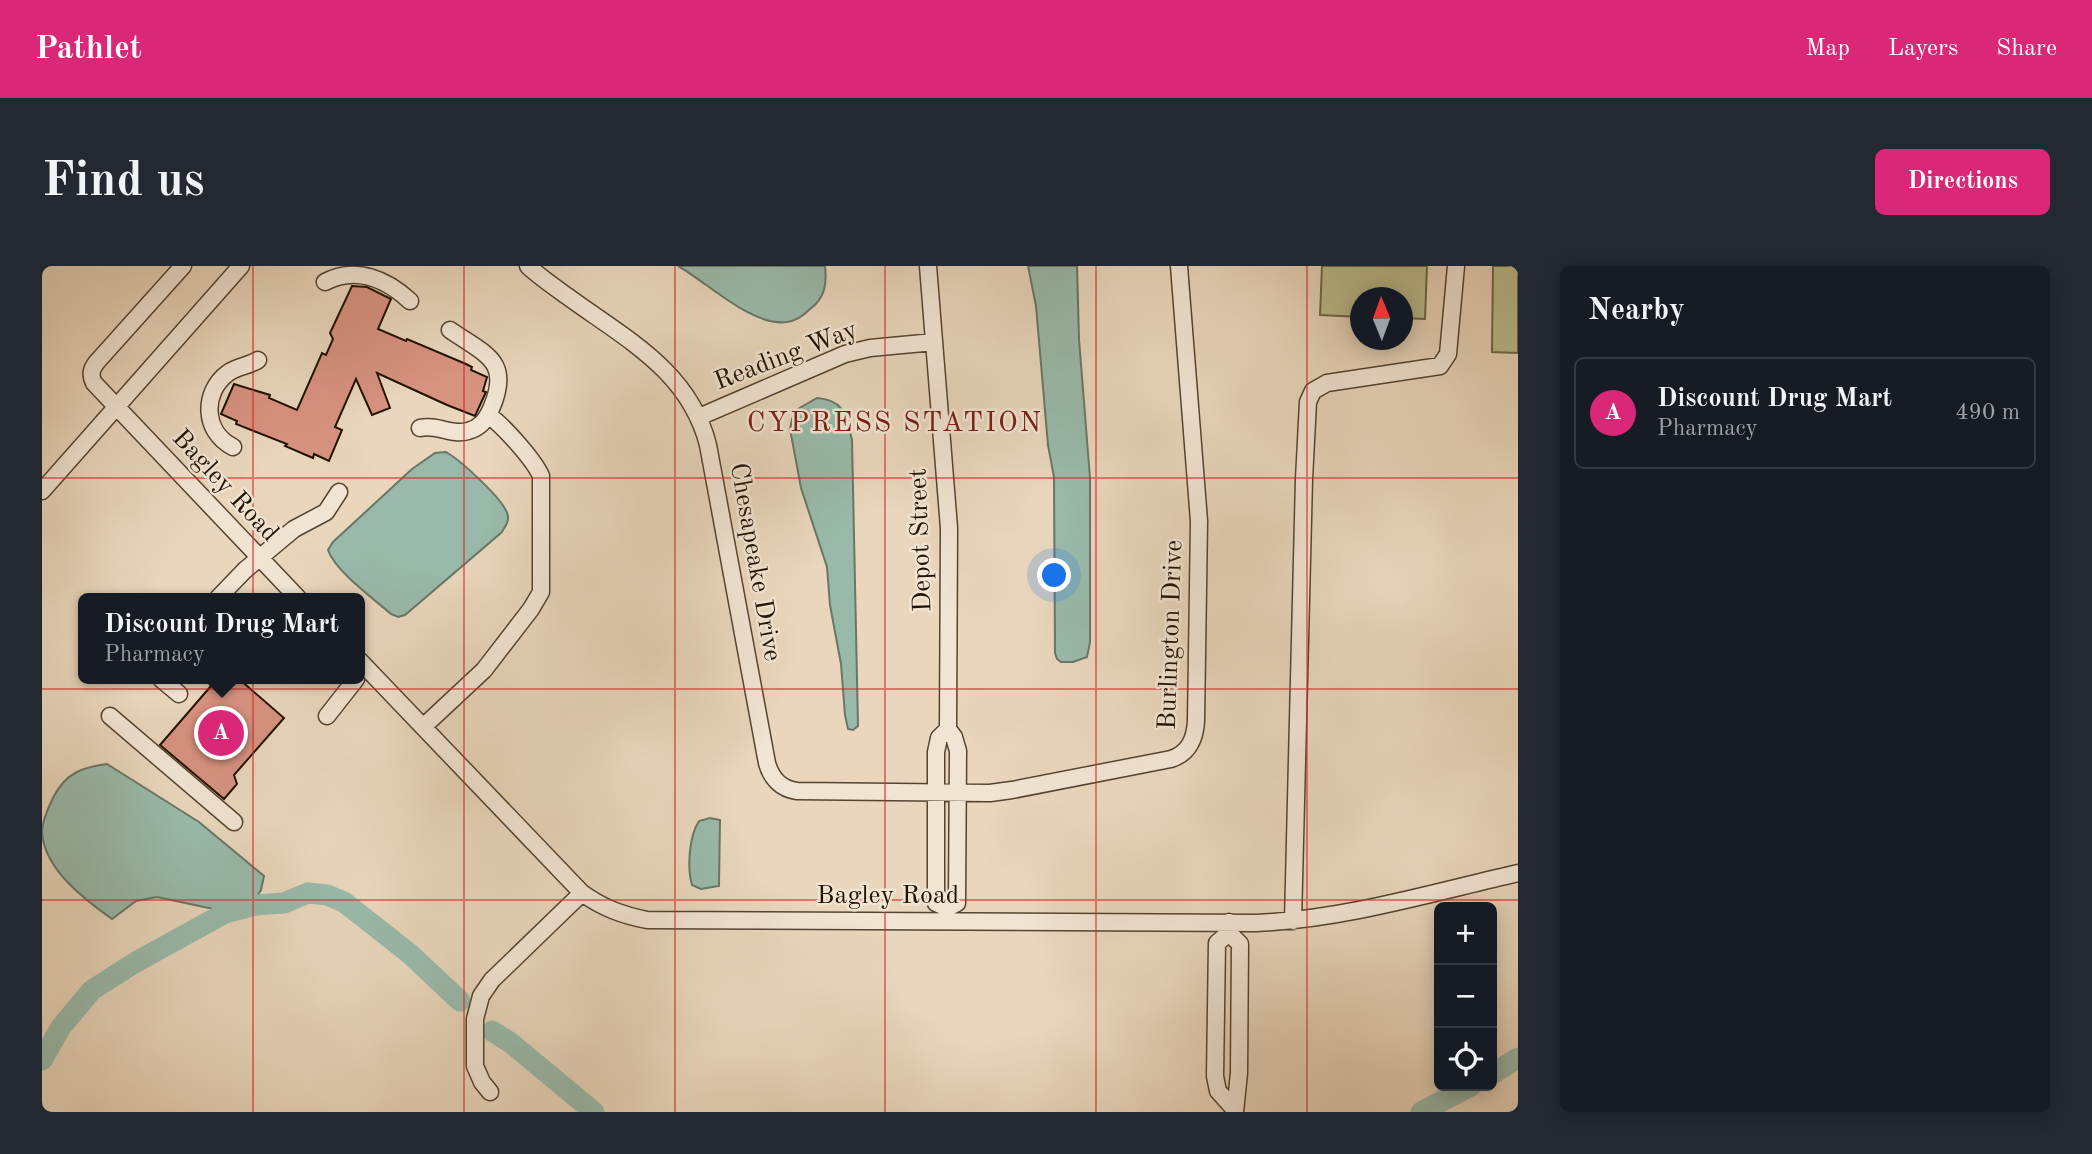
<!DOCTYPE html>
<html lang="en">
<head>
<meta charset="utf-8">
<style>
	body { margin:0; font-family:"Old Standard TT",serif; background:#242831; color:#f1f3f6 }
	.controls { position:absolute; right:21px; bottom:21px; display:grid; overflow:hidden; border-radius:10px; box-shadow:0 4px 18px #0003 }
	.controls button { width:63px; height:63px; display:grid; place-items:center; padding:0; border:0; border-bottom:2px solid #363941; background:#171b24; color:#f1f3f6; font:35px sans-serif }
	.compass { position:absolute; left:1308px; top:21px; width:63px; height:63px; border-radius:50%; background:#171b24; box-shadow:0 4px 18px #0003; rotate:359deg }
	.you { position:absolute; left:1013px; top:310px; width:24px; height:24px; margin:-18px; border:5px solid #fff; border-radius:50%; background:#1a73e8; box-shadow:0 0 0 10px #1a73e833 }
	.badge { display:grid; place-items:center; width:46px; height:46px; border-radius:50%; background:#db2777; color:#fff; font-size:23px; font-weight:700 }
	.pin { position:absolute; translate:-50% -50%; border:4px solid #fff; box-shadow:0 2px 7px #0006 }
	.popup { position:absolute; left:36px; top:327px; width:287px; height:91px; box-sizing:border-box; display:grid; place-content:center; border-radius:10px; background:#171b24; filter:drop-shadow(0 2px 5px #0005); font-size:23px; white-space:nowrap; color:#9ea1a6 }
	.popup b { font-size:26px; color:#f1f3f6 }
	.popup::after { content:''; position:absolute; left:50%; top:100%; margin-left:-14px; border:14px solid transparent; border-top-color:#171b24 }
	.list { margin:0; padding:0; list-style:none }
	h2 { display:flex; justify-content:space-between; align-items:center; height:91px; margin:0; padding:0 28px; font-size:30px }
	h2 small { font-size:23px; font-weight:400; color:#9ea1a6 }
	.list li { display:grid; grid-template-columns:46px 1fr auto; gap:21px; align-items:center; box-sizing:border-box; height:112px; margin:0 14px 14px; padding:0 14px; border:2px solid #363941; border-radius:10px }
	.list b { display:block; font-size:26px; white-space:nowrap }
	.list p { margin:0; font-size:23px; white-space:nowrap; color:#9ea1a6 }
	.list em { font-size:23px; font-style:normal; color:#9ea1a6 }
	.icon { flex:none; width:38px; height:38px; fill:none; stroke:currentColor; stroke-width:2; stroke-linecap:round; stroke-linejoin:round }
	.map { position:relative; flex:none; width:1476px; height:846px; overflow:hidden; border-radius:10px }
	header { display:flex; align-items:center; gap:42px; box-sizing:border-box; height:98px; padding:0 35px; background:#db2777; color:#fff }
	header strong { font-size:33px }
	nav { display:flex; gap:38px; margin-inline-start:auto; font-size:24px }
	.intro { display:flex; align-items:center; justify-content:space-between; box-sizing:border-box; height:168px; padding:0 42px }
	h1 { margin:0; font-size:49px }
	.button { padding:18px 32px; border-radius:10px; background:#db2777; color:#fff; font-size:24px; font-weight:700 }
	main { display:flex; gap:42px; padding:0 42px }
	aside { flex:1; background:#171b24; border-radius:10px; box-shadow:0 4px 18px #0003 }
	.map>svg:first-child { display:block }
</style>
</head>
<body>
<header>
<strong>Pathlet</strong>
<nav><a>Map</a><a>Layers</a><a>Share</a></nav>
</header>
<div class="intro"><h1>Find us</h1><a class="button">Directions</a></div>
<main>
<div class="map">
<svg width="1476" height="846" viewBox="0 0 1476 846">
	<rect width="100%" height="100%" fill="#e9d6bc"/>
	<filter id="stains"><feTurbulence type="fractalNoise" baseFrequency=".00286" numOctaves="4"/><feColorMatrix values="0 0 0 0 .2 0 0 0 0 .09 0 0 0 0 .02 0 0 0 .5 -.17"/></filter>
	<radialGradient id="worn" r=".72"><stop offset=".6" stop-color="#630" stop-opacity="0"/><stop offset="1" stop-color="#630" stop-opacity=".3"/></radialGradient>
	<path fill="#bbbd8d" stroke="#6e6847" stroke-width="2" d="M1280 0H1385L1383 53 1361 52 1360 32H1318V51L1278 49Z
		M1451 0H1476V87L1450 86Z"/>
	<path fill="#99baab" stroke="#697767" stroke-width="2" d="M636 0H783C785 18 783 32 768 43 762 49 753 55 745 56 710 61 665 16 636 0Z
		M986 0H1035L1037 73 1048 212V376L1045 391 1031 396H1019L1015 393 1013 387 1012 211 1006 179 994 40Z
		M775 132C803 134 804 150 810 174L816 460 811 464 806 463 803 449 799 398 788 339 785 301 759 222 748 163 750 153 756 143Z
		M404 186C418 194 464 235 466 250 467 257 463 260 460 266L363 349 356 351 349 348C332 333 293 305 286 284L291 276 370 203 393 187Z
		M65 498 157 556 222 610 219 624 212 635 176 644 115 631 94 635 70 653C43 634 2 603 0 566 0 555 7 540 12 530 24 507 41 501 65 498Z
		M668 552 678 554 677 620 659 623 650 619C645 602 647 570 657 555Z"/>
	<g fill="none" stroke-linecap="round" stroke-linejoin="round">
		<path stroke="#99baab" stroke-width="21" d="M450 765 469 777 552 846
			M0 794 19 761 50 724 94 696 183 647 214 639 242 637 266 627 285 629 302 636 368 688 418 735
			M1450 808 1476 792
			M1379 846 1429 820"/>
	</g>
	<path fill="#d79280" stroke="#221301" stroke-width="2" d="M310 20 325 21 349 33 336 63 364 75 365 73 424 98 430 101 429 104 445 111 441 125 444 126 433 150 405 139 335 107 348 142 330 149 314 113 293 161 300 164 287 195 272 188 271 192 243 180 245 178 194 158 195 155 179 148 192 118 228 129 227 132 255 144 280 87 284 89 291 73 288 67Z
		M175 413H197L242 452 192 509 195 518 182 533 118 479Z"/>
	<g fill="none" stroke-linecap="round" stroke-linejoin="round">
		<g stroke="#544430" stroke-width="19">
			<path id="minor" d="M141 0 54 97C49 104 48 109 52 117L256 332
				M486 0C498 11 511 20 525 30 582 72 647 104 666 179L725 497C729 512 739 523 755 525L948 527 970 524 1129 493C1147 487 1153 473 1154 455L1157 255 1137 0
				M886 0 907 262 906 463
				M283 16C314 0 344 13 368 35
				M657 151 803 88 828 82 892 76
				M378 162C395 158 410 170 426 165 438 162 444 154 449 143 470 95 444 89 408 64
				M191 181C161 166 160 126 186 107 195 100 207 100 216 94
				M0 225 199 0
				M176 332 203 304 252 263 284 246 297 226
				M317 394 540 627C561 642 580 649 605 654L1214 657C1303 653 1389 627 1476 607
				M119 413 137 428
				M68 450 192 556
				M285 450 314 413
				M381 461 442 404 489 343 499 326V210C492 194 461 159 446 149
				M906 463 912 471 916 485 915 637 905 642 894 637V486L897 472Z
				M1251 655 1262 213 1266 136 1271 125 1285 117 1398 100 1406 88 1414 0
				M1187 656V667L1198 678 1197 807 1193 846
				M1187 667 1175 677 1173 810 1176 825 1193 844
				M448 826 440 816 433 800V753L439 730 450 714 540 627"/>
		</g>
		<use href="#minor" stroke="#f1e4d3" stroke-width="16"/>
	</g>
	<path fill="none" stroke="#d62828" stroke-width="2" stroke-opacity="0.55" d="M211 0V846M422 0V846M633 0V846M843 0V846M1054 0V846M1265 0V846M0 212H1476M0 423H1476M0 634H1476"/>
	<g text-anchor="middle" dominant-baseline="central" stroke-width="5" stroke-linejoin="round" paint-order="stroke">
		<g font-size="26" fill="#221301" stroke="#f1e4d3">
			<text transform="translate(744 90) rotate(-21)">Reading Way</text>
			<text transform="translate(183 220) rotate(47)">Bagley Road</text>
			<text transform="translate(879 274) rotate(-92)">Depot Street</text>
			<text transform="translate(713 296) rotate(80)">Chesapeake Drive</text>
			<text transform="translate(1129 369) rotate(-88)">Burlington Drive</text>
			<text x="846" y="630">Bagley Road</text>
		</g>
		<g font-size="28" letter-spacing="2" fill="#7a1f14" stroke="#f1e4d3">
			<text x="853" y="158">CYPRESS STATION</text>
		</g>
	</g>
	<rect width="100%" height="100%" filter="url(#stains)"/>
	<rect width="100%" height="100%" fill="url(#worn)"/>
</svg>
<div class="controls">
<button>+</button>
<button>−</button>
<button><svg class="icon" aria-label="locate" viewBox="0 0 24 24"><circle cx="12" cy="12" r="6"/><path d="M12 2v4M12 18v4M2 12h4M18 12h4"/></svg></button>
</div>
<svg class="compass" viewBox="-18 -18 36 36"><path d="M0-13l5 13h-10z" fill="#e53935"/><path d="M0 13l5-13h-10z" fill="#9ea1a6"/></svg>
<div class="you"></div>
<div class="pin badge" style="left:179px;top:467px">A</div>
<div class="popup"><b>Discount Drug Mart</b>Pharmacy</div>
</div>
<aside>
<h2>Nearby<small></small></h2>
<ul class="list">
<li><span class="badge">A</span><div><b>Discount Drug Mart</b><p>Pharmacy</p></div><em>490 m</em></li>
</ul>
</aside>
</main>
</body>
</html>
